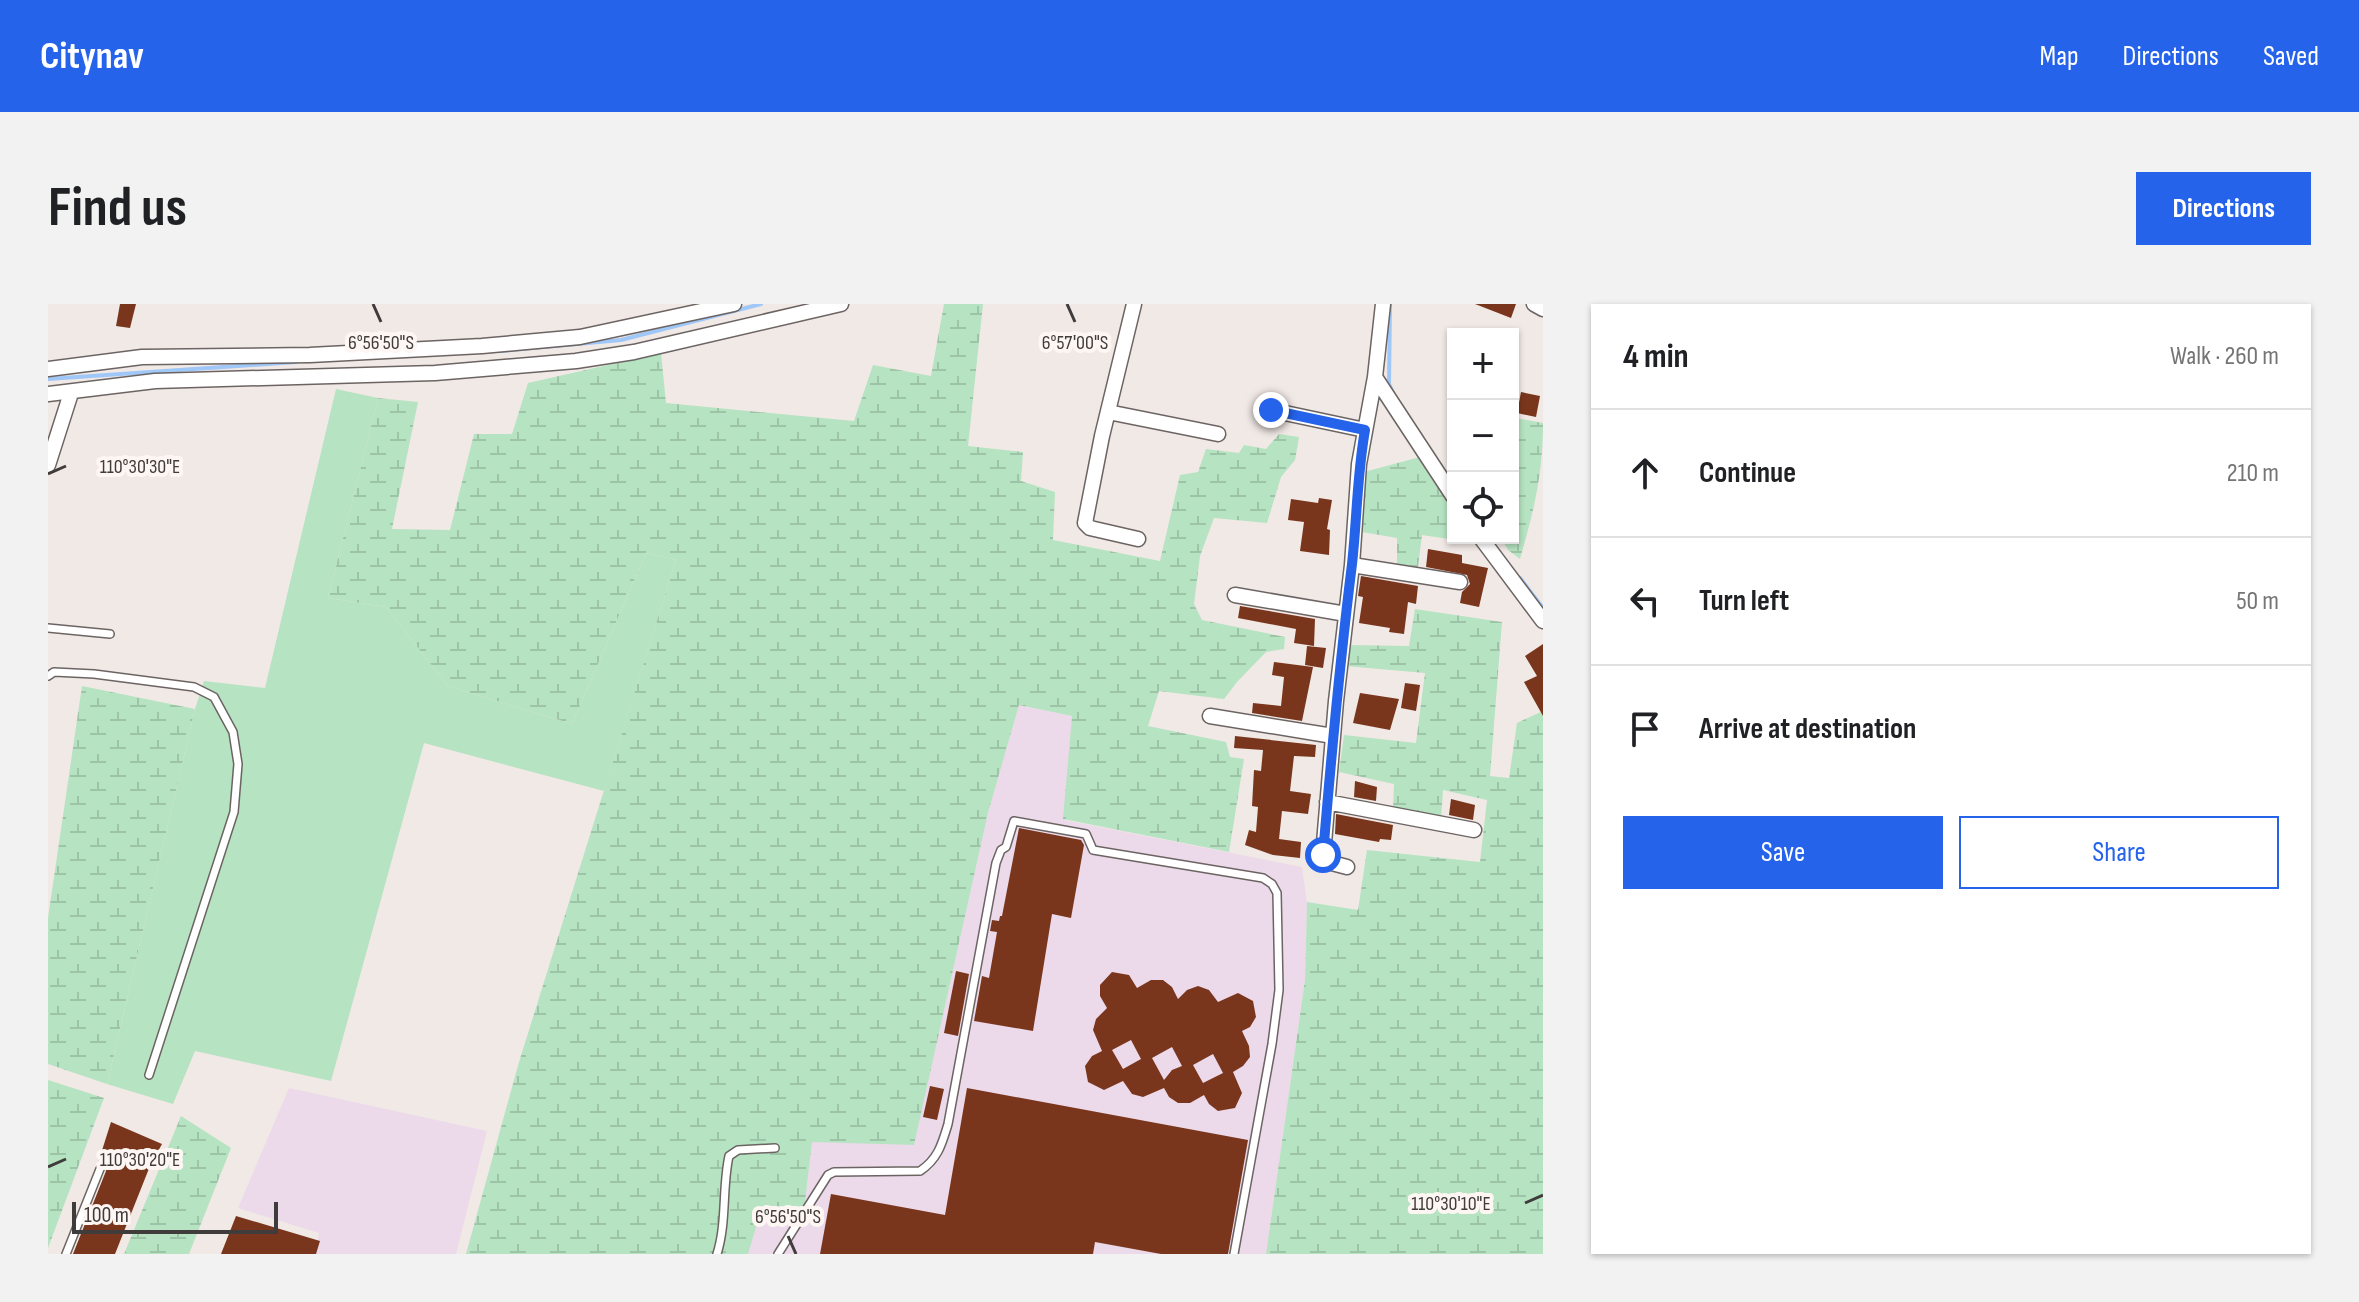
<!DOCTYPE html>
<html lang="en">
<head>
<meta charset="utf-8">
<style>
	body { margin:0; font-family:"Sofia Sans Condensed",sans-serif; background:#f2f2f2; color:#202124 }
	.controls { position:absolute; right:24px; top:24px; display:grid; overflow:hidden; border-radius:0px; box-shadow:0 2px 6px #0004 }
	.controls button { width:72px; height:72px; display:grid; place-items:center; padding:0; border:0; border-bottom:2px solid #e0e0e0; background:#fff; color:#202124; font:40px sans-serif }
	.scale { position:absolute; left:24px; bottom:20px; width:206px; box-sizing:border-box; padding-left:8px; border:4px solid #3f3c3b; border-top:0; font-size:22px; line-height:28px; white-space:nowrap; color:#3f3c3b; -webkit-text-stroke:6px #fef6f3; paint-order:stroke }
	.stop { position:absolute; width:24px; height:24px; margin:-18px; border:6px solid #2563eb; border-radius:50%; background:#fff }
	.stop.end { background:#2563eb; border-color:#fff; box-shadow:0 2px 8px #0008 }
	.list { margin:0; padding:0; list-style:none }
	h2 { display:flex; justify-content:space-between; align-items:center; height:104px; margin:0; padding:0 32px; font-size:34px }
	h2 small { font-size:26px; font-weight:400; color:#757577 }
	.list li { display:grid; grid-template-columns:52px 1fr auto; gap:24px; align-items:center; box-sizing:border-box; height:128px; padding:0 32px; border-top:2px solid #e0e0e0 }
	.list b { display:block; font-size:30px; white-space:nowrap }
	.list em { font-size:26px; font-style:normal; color:#757577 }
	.actions { display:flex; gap:16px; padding:24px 32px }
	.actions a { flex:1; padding:18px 0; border:2px solid #2563eb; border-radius:0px; text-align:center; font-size:28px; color:#2563eb }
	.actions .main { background:#2563eb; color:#fff }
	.icon { flex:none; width:44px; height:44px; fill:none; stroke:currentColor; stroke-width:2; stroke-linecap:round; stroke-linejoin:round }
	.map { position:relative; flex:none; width:1495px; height:950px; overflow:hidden; border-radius:0px }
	header { display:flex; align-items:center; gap:48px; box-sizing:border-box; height:112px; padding:0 40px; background:#2563eb; color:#fff }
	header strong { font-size:38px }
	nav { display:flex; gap:44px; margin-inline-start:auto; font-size:28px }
	.intro { display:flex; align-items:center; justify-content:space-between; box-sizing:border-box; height:192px; padding:0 48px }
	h1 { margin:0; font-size:56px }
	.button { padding:20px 36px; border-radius:0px; background:#2563eb; color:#fff; font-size:28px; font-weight:700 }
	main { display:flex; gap:48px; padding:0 48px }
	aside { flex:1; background:#fff; border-radius:0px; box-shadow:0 2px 6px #0004 }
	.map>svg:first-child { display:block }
</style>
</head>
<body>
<header>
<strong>Citynav</strong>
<nav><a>Map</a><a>Directions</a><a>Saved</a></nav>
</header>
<div class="intro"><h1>Find us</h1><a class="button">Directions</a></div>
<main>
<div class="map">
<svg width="1495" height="950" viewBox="0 0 1495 950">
	<defs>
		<pattern id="wetland-marsh" width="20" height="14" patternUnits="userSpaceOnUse" patternTransform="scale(2)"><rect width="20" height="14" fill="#b6e3c1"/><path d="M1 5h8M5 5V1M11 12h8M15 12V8" fill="none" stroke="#9ec4a7"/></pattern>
	</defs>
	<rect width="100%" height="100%" fill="#f1e9e6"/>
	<path fill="#ecdaeb" d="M971 401 1024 412 1016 516 1254 563 1259 598 1257 676 1218 950H700L712 910 755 915 764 837 866 840 940 509Z
		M241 784 439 827 408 950H267L271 929 190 904Z"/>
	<path fill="#b6e3c1" d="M288 85 330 94 280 294 338 303 400 382 524 420 598 249 628 256 556 487 376 439 283 777 147 747 125 800 59 780 147 405 156 377 217 384Z"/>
	<path fill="url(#wetland-marsh)" d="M896 0H935L920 142 975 148 973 177 1007 188 1005 236 1112 257 1132 171 1150 168 1158 145 1191 149 1196 141 1218 145 1231 130 1251 133 1247 156 1233 173 1219 219 1166 214 1152 252 1146 300 1154 316 1237 333 1236 345 1218 348 1189 378 1176 395 1111 387 1100 422 1178 438 1182 453 1196 455 1181 548 1015 515 1024 412 971 401 940 509 866 841 764 838 755 915 712 910 700 950H418L471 758 628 256 598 249 524 420 400 382 338 303 280 294 330 94 370 98 344 225 402 226 426 130H464L480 79 613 49 618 99 806 117 825 61 883 72Z
		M1468 114 1495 119C1495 170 1486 206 1472 255L1460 246 1453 234H1465V130Z
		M1372 153 1405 204V234H1425L1428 239 1374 231 1370 263 1349 260V234L1314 228 1312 225 1316 168Z
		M1367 305 1454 318 1442 472 1461 474 1469 419 1495 407V950H1218L1257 676 1259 598 1310 606 1319 546 1432 558 1439 496 1395 486 1393 514 1345 505 1346 480 1291 468 1296 431 1368 439 1377 369 1297 362 1299 341 1361 342Z
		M34 382 147 405 59 780 0 760V614Z
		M0 776 56 794 0 944Z
		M133 812 183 844 141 950H76Z"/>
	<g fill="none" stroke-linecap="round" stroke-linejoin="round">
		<path stroke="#9fc7f7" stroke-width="4" d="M1342 0 1341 80 1345 89
			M453 47 573 36 713 0
			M0 75 248 58
			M1472 274 1495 304"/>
	</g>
	<path fill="#7a361d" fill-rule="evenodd" d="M72 0H88L82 24 68 22Z
		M1427 0H1468L1463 14Z
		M1473 88 1492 92 1488 113 1469 109Z
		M1271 194 1284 196 1279 225 1282 226 1281 251 1252 247 1256 218 1240 216 1243 195 1270 199Z
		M1380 245 1414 251V259L1440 264 1431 303 1412 299 1414 288 1422 280 1419 271 1378 263Z
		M1313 272 1370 282 1368 300 1360 298 1356 330 1341 328 1342 324 1311 319 1315 293 1310 292Z
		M1192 302 1267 315 1266 342 1246 339 1248 325 1190 314Z
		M1495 340V412L1476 378 1489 372 1477 352Z
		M1259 342 1278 344 1275 364 1257 361Z
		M1226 358 1265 363 1254 417 1204 409 1205 399 1233 402 1236 373 1224 371Z
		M1357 379 1372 381 1368 407 1353 404Z
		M1312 389 1351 395 1342 426 1305 419Z
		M1187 432 1268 441 1267 453 1246 452 1242 487 1263 490 1260 510 1234 507 1231 535 1253 538 1252 554 1225 551 1197 541 1201 526 1208 528 1210 503 1204 502 1206 466 1213 467 1215 446 1186 444Z
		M1307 477 1329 483 1328 497 1306 493Z
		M1403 495 1427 501 1425 516 1401 511Z
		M1288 510 1345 521 1343 536 1332 535 1331 538 1287 530Z
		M971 524 1033 536 1036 541 1023 614 1004 610 985 727 926 717 934 672 941 674 949 628 942 627 944 616 951 617 952 612H954Z
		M908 667 921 670 910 732 896 729Z
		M1064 668 1081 671 1089 684 1103 676H1115L1124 683 1130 695 1139 686 1150 682 1161 686 1170 698 1190 689 1205 697 1208 713 1202 723 1194 727 1201 742 1202 753 1195 762 1185 768 1194 789 1187 804 1170 807 1161 800 1156 791 1142 799H1130L1121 793 1116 784 1095 793 1084 790 1075 777 1056 786 1040 778 1037 762 1044 752 1054 747 1045 726 1048 715 1059 704 1052 692V681ZM1083 736 1093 755 1075 765 1064 746ZM1124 743 1134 762 1124 766 1116 776 1104 754ZM1165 750 1175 769 1155 779 1145 761Z
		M882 782 896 785 889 816 875 813Z
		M919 784 1200 836 1180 950H1113L1047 938 1045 950H772L783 890 897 911Z
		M63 818 114 840 102 862 67 950H25L58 867 57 860 50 859Z
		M188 912 272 937 268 950H173Z"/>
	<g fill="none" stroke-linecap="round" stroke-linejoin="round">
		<g stroke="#6b6462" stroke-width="10">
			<path id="lane" d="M0 324 62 330
				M0 372 6 368 46 370 146 383 166 393 185 428 190 460 186 508 101 771
				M18 950 52 865
				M669 950C679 918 674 884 681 852L690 846 727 844
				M730 950 780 871 786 868 872 867C890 855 894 840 900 820L948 559 953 546 958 543 966 517 1038 530 1045 546 1215 574 1224 580 1229 589 1231 686 1224 740 1186 950"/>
		</g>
		<g stroke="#6b6462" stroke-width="17">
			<path id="street" d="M1086 0 1054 132 1037 219 1042 224 1090 235
				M1486 0 1495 5
				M0 65 94 53 262 51 434 42 532 33 686 0
				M1327 73 1405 192
				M0 90 107 77 387 69 528 57 586 48 793 0
				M1223 106 1317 126
				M1060 108 1170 130
				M0 161 23 89
				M1433 234 1495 317
				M1304 261 1412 278
				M1187 291 1298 310
				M1162 412 1285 432
				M1279 498 1426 526
				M1299 563 1280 558 1275 551 1288 397 1304 261 1311 160 1327 73 1335 0"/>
		</g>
		<use href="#lane" stroke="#fff" stroke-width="7"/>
		<use href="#street" stroke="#fff" stroke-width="14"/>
	</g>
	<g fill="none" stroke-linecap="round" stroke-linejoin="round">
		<path stroke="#2563eb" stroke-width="10" d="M1223 106 1317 126C1309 171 1309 215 1304 260 1292 357 1283 454 1275 551"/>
	</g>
	<path fill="none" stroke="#3f3c3b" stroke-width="3" d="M325 0 333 18M1019 0 1027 18M0 170 18 162M0 863 18 855M1477 899 1495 891M740 932 748 950"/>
	<g font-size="20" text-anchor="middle" fill="#3f3c3b" stroke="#fef6f3" stroke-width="8" stroke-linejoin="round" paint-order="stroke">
		<text x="333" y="45">6°56'50"S</text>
		<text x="1027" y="45">6°57'00"S</text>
		<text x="92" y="169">110°30'30"E</text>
		<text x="92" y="862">110°30'20"E</text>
		<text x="1403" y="906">110°30'10"E</text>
		<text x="740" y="919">6°56'50"S</text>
	</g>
</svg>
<div class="controls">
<button>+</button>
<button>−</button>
<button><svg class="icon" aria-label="locate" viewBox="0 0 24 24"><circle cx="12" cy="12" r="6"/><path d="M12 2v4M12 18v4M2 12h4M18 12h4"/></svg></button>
</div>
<div class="scale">100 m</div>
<div class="stop" style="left:1275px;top:551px"></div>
<div class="stop end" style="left:1223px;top:106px"></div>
</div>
<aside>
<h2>4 min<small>Walk · 260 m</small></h2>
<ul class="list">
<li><svg class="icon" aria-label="ahead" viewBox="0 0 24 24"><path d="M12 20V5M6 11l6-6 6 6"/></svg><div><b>Continue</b></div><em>210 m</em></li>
<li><svg class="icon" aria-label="left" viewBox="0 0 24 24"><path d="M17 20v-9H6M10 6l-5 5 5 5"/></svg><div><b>Turn left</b></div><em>50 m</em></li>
<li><svg class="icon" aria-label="arrive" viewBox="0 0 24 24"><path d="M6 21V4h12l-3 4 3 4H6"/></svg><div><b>Arrive at destination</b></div></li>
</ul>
<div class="actions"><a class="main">Save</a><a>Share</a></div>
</aside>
</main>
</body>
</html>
